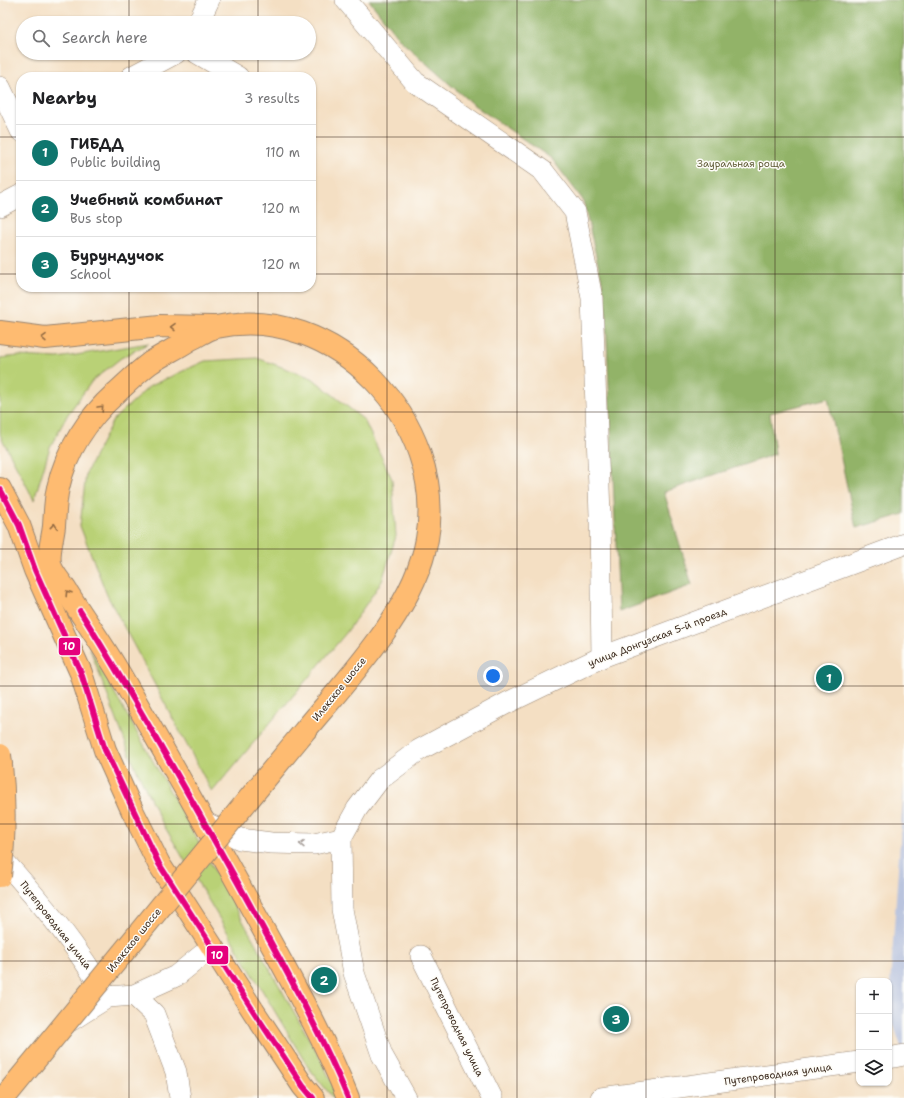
<!DOCTYPE html>
<html lang="en">
<head>
<meta charset="utf-8">
<style>
	body { margin:0; font-family:"Shantell Sans",sans-serif; background:#f2f2f2; color:#202124 }
	.controls { position:absolute; right:12px; bottom:12px; display:grid; overflow:hidden; border-radius:8px; box-shadow:0 1px 3px #0004 }
	.controls button { width:36px; height:36px; display:grid; place-items:center; padding:0; border:0; border-bottom:1px solid #e0e0e0; background:#fff; color:#202124; font:20px sans-serif }
	.you { position:absolute; left:493px; top:676px; width:14px; height:14px; margin:-10px; border:3px solid #fff; border-radius:50%; background:#1a73e8; box-shadow:0 0 0 6px #1a73e833 }
	.badge { display:grid; place-items:center; width:26px; height:26px; border-radius:50%; background:#0f766e; color:#fff; font-size:13px; font-weight:700 }
	.pin { position:absolute; translate:-50% -50%; border:2px solid #fff; box-shadow:0 1px 4px #0006 }
	.list { margin:0; padding:0; list-style:none }
	h2 { display:flex; justify-content:space-between; align-items:center; height:52px; margin:0; padding:0 16px; font-size:17px }
	h2 small { font-size:13px; font-weight:400; color:#757577 }
	.list li { display:grid; grid-template-columns:26px 1fr auto; gap:12px; align-items:center; box-sizing:border-box; height:56px; padding:0 16px; border-top:1px solid #e0e0e0 }
	.list b { display:block; font-size:15px; white-space:nowrap }
	.list p { margin:0; font-size:13px; white-space:nowrap; color:#757577 }
	.list em { font-size:13px; font-style:normal; color:#757577 }
	.icon { flex:none; width:22px; height:22px; fill:none; stroke:currentColor; stroke-width:2; stroke-linecap:round; stroke-linejoin:round }
	.map { position:relative; flex:none; width:904px; height:1098px; overflow:hidden }
	.search { position:absolute; background:#fff; box-shadow:0 1px 3px #0004; left:16px; top:16px; width:300px; height:44px; display:flex; align-items:center; gap:10px; box-sizing:border-box; padding:0 14px; border-radius:22px; color:#757577; font-size:15px }
	.panel { position:absolute; background:#fff; box-shadow:0 1px 3px #0004; left:16px; top:72px; width:300px; height:220px; border-radius:16px }
	.map>svg:first-child { display:block }
</style>
</head>
<body>
<div class="map">
<svg width="904" height="1098" viewBox="0 0 904 1098">
	<rect width="100%" height="100%" fill="#fdfcf7"/>
	<filter id="ink" filterUnits="userSpaceOnUse"><feTurbulence type="fractalNoise" baseFrequency=".025" numOctaves="2"/><feDisplacementMap in="SourceGraphic" scale="8" xChannelSelector="R" yChannelSelector="G"/><feConvolveMatrix kernelMatrix="1 2 1 2 8 2 1 2 1" color-interpolation-filters="sRGB"/></filter>
	<filter id="wash" filterUnits="userSpaceOnUse"><feTurbulence type="fractalNoise" baseFrequency=".012" numOctaves="4" result="noise"/><feDisplacementMap in="SourceGraphic" scale="16" xChannelSelector="R" yChannelSelector="G"/><feGaussianBlur stdDeviation="0.9" result="paint"/><feColorMatrix in="noise" values="0 0 0 0 0 0 0 0 0 0 0 0 0 0 0 0 0 1.4 0 .05"/><feComposite in="paint" operator="in"/></filter>
	<g filter="url(#wash)">
		<rect width="100%" height="100%" fill="#f4dfc3"/>
		<path fill="#bac4de" d="M904 782V1056L889 1011V1000Z"/>
		<path fill="#b9d176" stroke="#7a7e4a" d="M149 343 121 358 92 381 68 414 50 447 34 500 0 435V358L18 356 58 358Z
			M257 358 312 378 364 420 392 479 396 536 382 581 346 633 212 792 107 595 80 526 86 473 113 420 150 386 205 361Z
			M90 649 321 1060 339 1098H333L308 1067 160 819 132 760Z"/>
		<path fill="#92b367" stroke="#666e42" d="M369 0H904V514L856 528 828 398 770 413 775 454 664 492 692 585 619 612 605 294 583 200 552 159 471 103 400 40Z"/>
	</g>
	<g filter="url(#ink)">
		<g fill="none" stroke-linecap="round" stroke-linejoin="round">
			<g stroke="#988470" stroke-width="22">
				<path id="minor" d="M346 0 415 82 543 171 575 212 592 298 600 515 602 657
					M198 23 209 0
					M197 53 238 77
					M131 77 176 53
					M0 87 21 131
					M0 206 21 195
					M208 824 240 839 271 843 314 844 341 838
					M341 838 357 809 379 780 419 750 507 703 602 657 904 544
					M341 838 342 909 354 973 382 1055 406 1098
					M0 857C40 900 77 946 107 997
					M421 956 492 1098
					M134 995 154 1014 176 1072 180 1098
					M70 1021 108 997 134 995 176 976 212 947
					M889 1058 904 1055
					M601 1098 859 1062"/>
			</g>
			<g stroke="#988470" stroke-width="24">
				<path id="major" d="M0 332 45 338 160 326 212 327
					M0 489 19 525 35 570 81 673 105 750 133 812 159 864 254 1012 303 1086 313 1098"/>
			</g>
			<g stroke="#988470" stroke-width="24">
				<path id="highway" d="M302 734C347 679 415 610 427 539 448 423 334 301 216 327 207 329 198 336 189 340 177 348 162 355 150 363 138 372 127 383 116 393 88 418 66 451 58 488 55 500 55 513 54 526 53 537 48 552 50 563 51 572 61 582 65 589 84 619 105 648 122 678 168 757 212 836 256 916 288 975 323 1035 348 1098"/>
			</g>
			<use href="#minor" stroke="#fff" stroke-width="21"/>
			<use href="#major" stroke="#febb71" stroke-width="22"/>
			<use href="#highway" stroke="#febb71" stroke-width="22"/>
			<g stroke="#988470" stroke-width="24" stroke-linecap="butt">
				<path id="major-bridge" d="M0 755C5 796 5 835 0 876"/>
			</g>
			<g stroke="#988470" stroke-width="24" stroke-linecap="butt">
				<path id="highway-bridge" d="M4 1098 302 734"/>
			</g>
			<use href="#major-bridge" stroke="#febb71" stroke-width="22"/>
			<use href="#highway-bridge" stroke="#febb71" stroke-width="22"/>
			<g stroke="#fdfcf7" stroke-width="9">
				<path id="bus-1" d="M0 489 19 525 35 570 81 673 105 750 159 864 254 1012 303 1086 313 1098
					M80 611C136 700 187 791 238 883 277 954 317 1024 348 1098"/>
			</g>
			<use href="#bus-1" stroke="#e5007d" stroke-width="6"/>
		</g>
		<defs><path id="oneway-chevron" d="M-2-3.5L2.5 0L-2 3.5" fill="none" stroke-width="1.6" stroke-linecap="round" stroke-linejoin="round"/></defs>
		<g stroke="#936b43">
			<use href="#oneway-chevron" transform="translate(173 327) rotate(-179)"/>
			<use href="#oneway-chevron" transform="translate(44 338) rotate(-179)"/>
			<use href="#oneway-chevron" transform="translate(101 408) rotate(-47)"/>
			<use href="#oneway-chevron" transform="translate(54 526) rotate(-84)"/>
			<use href="#oneway-chevron" transform="translate(68 593) rotate(-123)"/>
		</g>
		<use stroke="#a79f9a" href="#oneway-chevron" transform="translate(302 844) rotate(-179)"/>
	</g>
	<path fill="none" stroke="#3b2a1e" stroke-width="1" stroke-opacity="0.55" d="M129 0V23M258 0V23M387 0V1098M517 0V1098M646 0V1098M775 0V1098M129 53V77M258 53V77M0 137H21M311 137H904M0 274H21M311 274H904M129 287V1098M258 287V1098M0 412H904M0 549H904M0 686H904M0 824H904M0 961H904"/>
	<g text-anchor="middle" dominant-baseline="central" stroke-width="3" stroke-linejoin="round" paint-order="stroke">
		<g font-size="10" fill="#615c38" stroke="#fdfcf7">
			<text x="741" y="163">Зауральная роща</text>
		</g>
		<g font-size="10" fill="#3b2a1e" stroke="#fdfcf7">
			<text transform="translate(657 637) rotate(-21)">улица Донгузская 5-й проезд</text>
			<text transform="translate(339 689) rotate(-51)">Илекское шоссе</text>
			<text transform="translate(56 925) rotate(52)">Путепроводная улица</text>
			<text transform="translate(134 940) rotate(-51)">Илекское шоссе</text>
			<text transform="translate(457 1027) rotate(64)">Путепроводная улица</text>
			<text transform="translate(778 1074) rotate(-8)">Путепроводная улица</text>
		</g>
	</g>
	<g stroke="#fdfcf7" stroke-width="1.5">
		<rect x="58" y="637" width="23" height="19" rx="4" fill="#e5007d"/>
		<rect x="206" y="945" width="23" height="20" rx="4" fill="#e5007d"/>
	</g>
	<g font-size="11" text-anchor="middle" font-weight="bold" fill="#fff">
		<text x="69" y="650">10</text>
		<text x="217" y="959">10</text>
	</g>
</svg>
<div class="controls">
<button>+</button>
<button>−</button>
<button><svg class="icon" aria-label="layers" viewBox="0 0 24 24"><path d="M12 4l9 5-9 5-9-5zM3 14l9 5 9-5"/></svg></button>
</div>
<div class="you"></div>
<div class="pin badge" style="left:829px;top:678px">1</div>
<div class="pin badge" style="left:324px;top:980px">2</div>
<div class="pin badge" style="left:616px;top:1019px">3</div>
<div class="search"><svg class="icon" aria-label="search" viewBox="0 0 24 24"><circle cx="10" cy="10" r="6"/><path d="M15 15l6 6"/></svg>Search here</div>
<section class="panel">
<h2>Nearby<small>3 results</small></h2>
<ul class="list">
<li><span class="badge">1</span><div><b>ГИБДД</b><p>Public building</p></div><em>110 m</em></li>
<li><span class="badge">2</span><div><b>Учебный комбинат</b><p>Bus stop</p></div><em>120 m</em></li>
<li><span class="badge">3</span><div><b>Бурундучок</b><p>School</p></div><em>120 m</em></li>
</ul>
</section>
</div>
</body>
</html>
